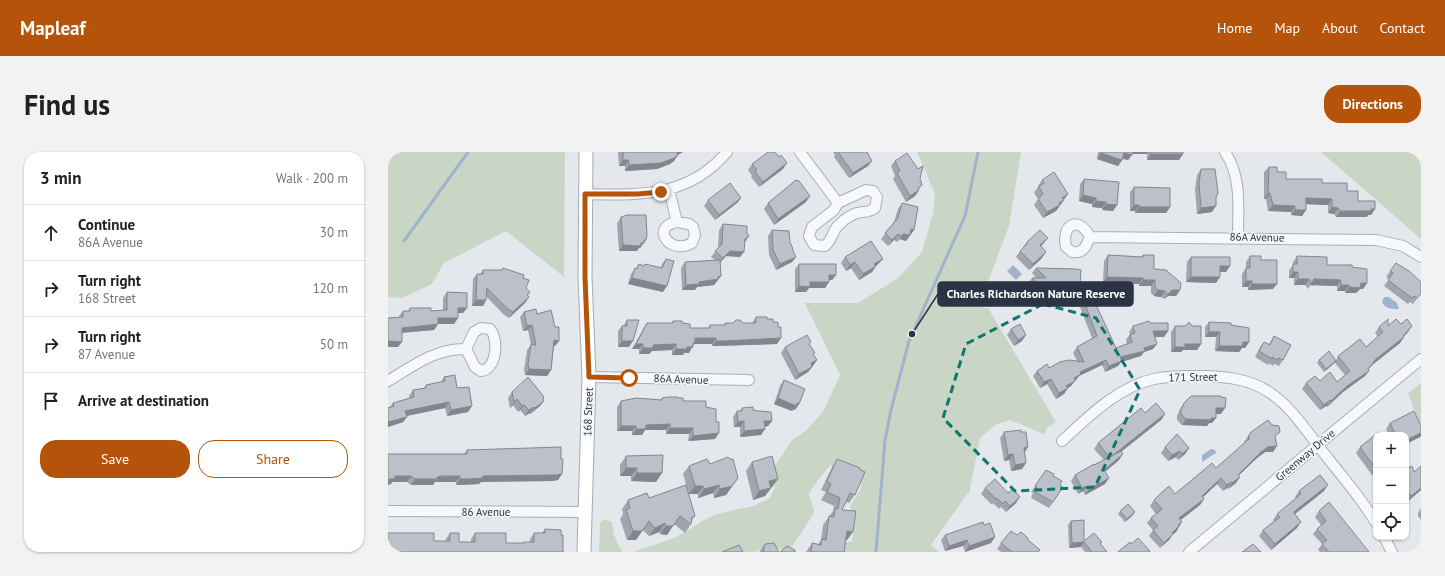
<!DOCTYPE html>
<html lang="en">
<head>
<meta charset="utf-8">
<style>
	body { margin:0; font-family:"PT Sans",sans-serif; background:#f2f2f2; color:#202124 }
	.controls { position:absolute; right:12px; bottom:12px; display:grid; overflow:hidden; border-radius:8px; box-shadow:0 1px 3px #0004 }
	.controls button { width:36px; height:36px; display:grid; place-items:center; padding:0; border:0; border-bottom:1px solid #e0e0e0; background:#fff; color:#202124; font:20px sans-serif }
	.stop { position:absolute; width:12px; height:12px; margin:-9px; border:3px solid #b45309; border-radius:50%; background:#fff }
	.stop.end { background:#b45309; border-color:#fff; box-shadow:0 1px 4px #0008 }
	.list { margin:0; padding:0; list-style:none }
	h2 { display:flex; justify-content:space-between; align-items:center; height:52px; margin:0; padding:0 16px; font-size:17px }
	h2 small { font-size:13px; font-weight:400; color:#757577 }
	.list li { display:grid; grid-template-columns:26px 1fr auto; gap:12px; align-items:center; box-sizing:border-box; height:56px; padding:0 16px; border-top:1px solid #e0e0e0 }
	.list b { display:block; font-size:15px; white-space:nowrap }
	.list p { margin:0; font-size:13px; white-space:nowrap; color:#757577 }
	.list em { font-size:13px; font-style:normal; color:#757577 }
	.actions { display:flex; gap:8px; padding:12px 16px }
	.actions a { flex:1; padding:9px 0; border:1px solid #b45309; border-radius:16px; text-align:center; font-size:14px; color:#b45309 }
	.actions .main { background:#b45309; color:#fff }
	.icon { flex:none; width:22px; height:22px; fill:none; stroke:currentColor; stroke-width:2; stroke-linecap:round; stroke-linejoin:round }
	.map { position:relative; flex:none; width:1033px; height:400px; overflow:hidden; border-radius:16px }
	header { display:flex; align-items:center; gap:24px; box-sizing:border-box; height:56px; padding:0 20px; background:#b45309; color:#fff }
	header strong { font-size:19px }
	nav { display:flex; gap:22px; margin-inline-start:auto; font-size:14px }
	.intro { display:flex; align-items:center; justify-content:space-between; box-sizing:border-box; height:96px; padding:0 24px }
	h1 { margin:0; font-size:28px }
	.button { padding:10px 18px; border-radius:16px; background:#b45309; color:#fff; font-size:14px; font-weight:700 }
	main { display:flex; gap:24px; padding:0 24px }
	aside { flex:1; background:#fff; border-radius:16px; box-shadow:0 1px 3px #0004 }
	.map>svg:first-child { display:block }
</style>
</head>
<body>
<header>
<strong>Mapleaf</strong>
<nav><a>Home</a><a>Map</a><a>About</a><a>Contact</a></nav>
</header>
<div class="intro"><h1>Find us</h1><a class="button">Directions</a></div>
<main>
<aside>
<h2>3 min<small>Walk · 200 m</small></h2>
<ul class="list">
<li><svg class="icon" aria-label="ahead" viewBox="0 0 24 24"><path d="M12 20V5M6 11l6-6 6 6"/></svg><div><b>Continue</b><p>86A Avenue</p></div><em>30 m</em></li>
<li><svg class="icon" aria-label="right" viewBox="0 0 24 24"><path d="M7 20v-9h11M14 6l5 5-5 5"/></svg><div><b>Turn right</b><p>168 Street</p></div><em>120 m</em></li>
<li><svg class="icon" aria-label="right" viewBox="0 0 24 24"><path d="M7 20v-9h11M14 6l5 5-5 5"/></svg><div><b>Turn right</b><p>87 Avenue</p></div><em>50 m</em></li>
<li><svg class="icon" aria-label="arrive" viewBox="0 0 24 24"><path d="M6 21V4h12l-3 4 3 4H6"/></svg><div><b>Arrive at destination</b></div></li>
</ul>
<div class="actions"><a class="main">Save</a><a>Share</a></div>
</aside>
<div class="map">
<svg width="1033" height="400" viewBox="0 0 1033 400">
	<rect width="100%" height="100%" fill="#e4e7ec"/>
	<path fill="#c9d6c5" d="M0 0H177L176 125 118 79 56 111 44 132 14 146 0 145Z
		M529 0H633L621 74 593 149 596 156H600L668 270 660 275 656 282 622 268 607 273 592 286 581 342 580 341 543 393 551 400H453L448 390H464L466 372 462 354 473 336V326L443 313C441 314 421 339 421 342 421 348 426 353 426 359 425 364 406 393 402 396 394 400 379 392 367 400H245L289 385 316 368 329 362 365 354 382 346 387 335 385 317 404 288 419 278 436 258 452 223 417 151H470L510 126 534 100 545 61 547 42Z
		M933 0H1033V87Z
		M1033 231V276L1020 241Z
		M217 367 224 370 226 383 234 400H211L212 370Z"/>
	<path fill="#9fb4cc" d="M625 113 634 122 628 128 619 119Z
		M996 145H1001L1009 151 1011 157C1006 157 996 157 994 150Z
		M823 297 827 298 828 301 814 310V303Z"/>
	<g fill="none" stroke-linecap="round" stroke-linejoin="round">
		<path stroke="#9fb4cc" stroke-width="3" d="M16 89 80 0
			M488 400 497 288 503 258 521 189 577 64 590 0"/>
		<g stroke="#a9aeb7" stroke-width="12">
			<path id="minor" d="M412 0 450 51
				M837 0C854 25 850 56 850 85
				M281 38 289 70
				M478 38 485 39 489 45 487 56C481 61 476 59 469 61 463 63 457 67 453 71 444 77 445 88 437 94L426 93 421 84 424 75 446 58 450 51Z
				M197 42C252 43 300 46 339 0
				M289 70 301 72 305 75 307 83 304 91C281 104 262 74 289 70Z
				M702 85C698 94 696 102 684 100L678 95C673 72 691 63 702 85L988 88 1015 94 1033 105
				M93 176 102 177C111 187 109 217 93 219L87 215 78 197 86 180Z
				M201 225 361 228
				M0 229C25 214 48 196 78 197
				M674 289C701 264 730 235 766 227 783 223 800 224 817 224 840 225 861 227 881 240 905 256 921 283 939 305 956 327 974 347 988 371
				M0 359 196 360
				M996 385 1004 400
				M801 400 1033 207"/>
		</g>
		<g stroke="#a3abb8" stroke-width="15">
			<path id="major" d="M196 400 201 225 197 125 198 0"/>
		</g>
		<use href="#minor" stroke="#f7f8fa" stroke-width="10"/>
		<use href="#major" stroke="#fff" stroke-width="13"/>
	</g>
	<path fill="#a1a5ae" d="M230 0H295L290 3 286 9 282 12 269 17 237 19V14H231Z
		M445 0H479L480 14 461 26 446 5 447 3Z
		M710 0H795V2L791 8H759V2H744L740 8 735 7 730 14 709 7Z
		M507 9 532 27 534 33 531 37V38L527 44 518 50 505 27 507 24 503 14Z
		M364 12 395 17 371 35 363 25 364 24 360 18Z
		M881 15 889 20 898 27 934 31 959 39 970 49 987 57 983 63H980L979 65H948L946 62 940 61V53L918 52V58L914 64 903 63V60L880 59 878 47H876V20Z
		M813 17 828 45 824 60 809 62 807 37 809 23Z
		M696 27 729 53 725 59 714 58V56L704 55V52L691 49 692 32Z
		M654 28 676 48 668 59 655 66 646 53 650 47 646 41 650 35V34Z
		M746 35 782 55 778 61H747V59H742V40Z
		M353 46 349 51 327 68 316 54 320 48Z
		M418 50 386 73 376 57 380 51Z
		M514 51 526 78 518 89 512 87 509 90 506 88 500 94 493 87 506 70 510 57Z
		M233 65 258 88 252 96H251L249 99H231L229 71Z
		M335 72 357 90H356L352 105 338 104 332 111 333 124 326 133 309 135 307 138H294L293 116 297 110 327 108 323 105 330 96 331 78Z
		M384 78 404 98 408 105 404 110 388 118 381 103 380 84Z
		M660 86 653 94 654 106 641 118 628 105 632 99 635 96V95L639 90Z
		M720 103 753 105 755 103 766 117 792 138 788 144H780L776 147 773 145 766 144 763 141V134H751V132L715 131 716 109Z
		M862 104 873 108 885 137 860 138V135H854V122L858 116V110Z
		M909 104 939 113 964 115 979 131 975 137H972L968 141H957V139H949V134L922 133 920 137 917 133H906V126H901V118L905 113V110Z
		M457 105 495 107 488 114 484 120 471 128 463 116 458 119 453 111Z
		M803 105 838 120H832L828 131 798 130 799 110Z
		M278 107 275 140 240 132 243 122 247 116H248L251 112 256 114 257 112 273 116 274 112Z
		M1008 111 1033 141 1025 152 1022 150 1020 152 996 134 1001 127 998 125Z
		M411 112 448 123 444 128H441V130L437 136H421L418 140H407V117Z
		M115 116 135 126 138 136 142 140 140 144 141 145 137 151 121 166 116 163 99 145 98 148 95 154H84L85 127 89 122H92L95 118H113Z
		M648 116 692 132 708 150H706L728 196 739 192 738 188 742 182 741 180 745 174 762 171 780 179 776 185H767L765 197 756 200 753 204 733 210 730 214 717 220 714 213 691 224 689 227 687 228 683 234 680 236 676 242 668 247 659 232 652 236 645 224 649 219 689 209 685 201 689 195 704 186 692 155 677 154 678 141H664L662 143 648 141 640 131 644 126H648L644 121Z
		M59 140 75 161H70V166L66 172H50L46 178 14 181 10 195H0V166L11 165V164L15 159H20L22 156 43 159 55 158V146Z
		M136 160 149 162 167 175 171 189 167 194H166L163 218 159 224 137 223 136 218 139 198 143 193 140 178 135 179 132 165Z
		M368 165 379 167 385 170 389 192 332 194H324V192H306L301 201H296L295 203H284V198L264 199 261 202H251V197H244L255 177 259 171H284L285 169 294 171 302 176H320L322 173H336L337 171H364Z
		M239 168 241 195H230V179L234 174H235Z
		M821 170 843 173 861 190 857 196H854L851 200 827 199 828 185H817V175Z
		M787 174 813 192 809 198H795L793 200H783V180Z
		M1000 174 1020 180 1015 185H1016L1012 191 984 213 980 218 977 224 955 240 939 255 938 254 932 258 914 237 918 231 932 229 949 230 957 223 947 211 936 220 929 211 931 208H948L950 204 978 195 990 185 987 181 991 175Z
		M623 177 634 189 626 194 619 183Z
		M886 184 895 208 891 214 886 212 885 214 881 211 880 213 867 205 872 195 876 190 881 192Z
		M422 193 426 203 425 214 420 220 407 228 393 201 397 195Z
		M56 225 69 236 84 254 80 260 59 264 57 256 19 264 15 270 0 275V256L2 255 5 251 21 246V244L25 238 36 236 38 233 53 230Z
		M396 228 411 252 407 258 406 257 404 259 386 252 392 234Z
		M124 240 155 247 152 254 142 262V261L137 264 132 258 130 260 125 253 122 256 120 246Z
		M274 246H290L295 249 318 255 327 287 300 289 301 282H278V278H257L254 283H244V279H229V255L233 249 273 248Z
		M796 251 833 262H828V266L824 271H821L819 274 794 273 789 268V264L792 257Z
		M354 256 365 258 384 269 380 274 377 275V277L373 283 352 285V275H346L345 265 349 259H352Z
		M777 262 773 268 733 300 731 308 717 320 721 326 717 332 697 343 695 339 690 342 683 329 687 323 716 308 706 297 710 291Z
		M1002 271 1033 274V284L1032 285 1018 292V283H1001L998 277Z
		M616 280H633L640 295 637 300 634 317 623 319 621 308 616 309 612 286Z
		M863 280 888 286 885 300H877L869 306 850 324 848 331 840 337 839 336 835 339 829 332 814 345 816 347 812 353 793 368 791 374 788 380 785 382 781 388 772 396 761 384 765 378 759 371 763 366 768 362 762 354 766 348 787 342 828 316 857 291 856 290Z
		M988 283V320L984 323 968 301 972 295Z
		M777 295 801 296 797 302 790 308 788 305 780 309 773 301Z
		M79 298 173 307 174 322 170 328 164 329 93 330 91 332 77 333H68V330H47L45 333H23L19 330H4L3 332 0 302H76Z
		M238 304 268 330 243 329V324H232V313Z
		M449 307 471 317 467 343 461 351 458 350 454 358 459 388H458L456 400H418L424 391 430 392 433 388 435 373 445 359 446 354 433 348 438 340 433 338 444 315Z
		M364 310 390 327 384 335 383 336 377 344 365 348 358 319Z
		M322 312 350 326 338 343 326 346 325 341 310 346V342H301L295 322 301 314Z
		M1018 316 1033 338 1019 350 1018 349Z
		M658 318 665 324 672 333 675 335 661 356 643 346 645 341 643 340Z
		M597 336 628 351 618 360 613 355 611 357 605 351 604 353 593 342Z
		M911 339H936L907 362 909 376 883 398 871 384 875 378 886 369 885 368 889 362 908 346 907 345Z
		M261 346 307 364 303 369V372L297 381 286 372 279 383 272 382 271 380 261 384 255 378 248 388H239L232 367 235 362 234 357 240 348Z
		M1033 356V368L1030 364V361Z
		M732 359 747 360 745 363 737 370 730 362Z
		M931 359 981 400H932L930 398 934 392 925 382 929 377 933 373 927 365Z
		M683 369 696 389 714 390 712 392 719 400H697L693 395 681 396 680 373Z
		M596 373 607 385 603 391 577 400 575 394 557 399 553 388 557 383Z
		M157 377 173 383 175 400 46 389H58V387L62 381 71 390H83V387L87 381 118 391H135L136 390H142V387L146 381H154Z
		M629 383 639 387 651 400H613L609 397 613 391Z
		M377 392 391 400H371Z
		M1033 394V400H1031L1030 398Z"/>
	<path fill="#83868d" d="M289 0H295L285 6Z
		M743 0H760L759 2H743L744 3 740 8 732 6 736 1Z
		M713 1 734 8 730 14 709 7Z
		M763 2H795L791 8H759Z
		M290 3 286 9 282 12 269 17 237 19 241 13Z
		M235 8H241L237 14H231Z
		M484 9 480 14 461 26 465 21Z
		M399 11 395 17 371 35 375 30Z
		M531 38 527 44 518 50 522 44Z
		M880 41H882L878 47H876Z
		M680 42 668 59 655 66 659 60 674 46Z
		M695 43 708 46 704 52 691 49Z
		M422 44 418 50 386 73 390 67Z
		M353 46 349 51 327 68 331 63Z
		M918 46 944 47 940 53 914 52Z
		M708 49 718 50 714 56 704 55Z
		M718 52 729 53 725 59 714 58Z
		M746 53H751L747 59H742Z
		M885 53 907 54 903 60 880 59Z
		M828 54 824 60 809 62 813 56Z
		M751 55H782L778 61H747Z
		M944 55 950 56 946 62 940 61Z
		M983 57H987L983 63H980L979 65H948L952 59Z
		M907 58H918L914 64 903 63Z
		M523 77 526 78 518 89 512 87 509 90 516 82Z
		M510 82 506 88 500 94 504 88Z
		M361 84 357 90 352 93 357 87Z
		M660 86 655 92 648 99 652 93Z
		M256 88H258L252 96H251L249 99H231L235 93 253 91Z
		M342 99 356 100 352 105 338 104 331 112 335 106Z
		M658 100 654 106 641 118 645 112Z
		M408 105 404 110 388 118 392 112Z
		M495 107 488 114 484 120 471 128 475 122 486 112Z
		M467 110 463 116 458 119 462 113Z
		M832 114H842L838 120H828Z
		M905 120H910L906 126H901Z
		M441 123H448L444 128H437Z
		M333 124 326 133 309 135 307 138H294L298 133Z
		M719 125 755 126 751 132 715 131Z
		M803 125H832L828 131 798 130Z
		M244 126 279 134 275 140 240 132Z
		M910 127H921L917 133H906Z
		M926 127 953 128 949 134 922 133 920 137Z
		M755 128H767L763 134H751Z
		M858 129H864L860 135H854Z
		M422 130H441L437 136H421L418 140H407L411 134Z
		M973 131H979L975 137H972L968 141H957L961 135Z
		M864 132H889L885 137 860 138Z
		M953 133H961L957 139H949Z
		M652 135H682L678 141H664L662 143 648 141Z
		M770 138 777 139 773 145 766 144Z
		M784 138H792L788 144H780L776 147 780 142Z
		M704 144H712L708 150H700Z
		M141 145 137 151 121 166 125 160Z
		M88 148H98L95 154H84Z
		M681 149H696L692 155 677 154Z
		M70 156H79L75 161H66Z
		M50 166H70L66 172H46Z
		M50 172 46 178 10 181 14 176Z
		M144 173 140 178 135 179 139 174Z
		M1024 174 1020 180 1011 189 1016 185 1012 191 984 213 977 222 981 219 977 224 955 240 939 255 943 249Z
		M765 179H780L776 185H761Z
		M821 180H832L828 185H817Z
		M638 183 634 189 626 194 630 188Z
		M307 186H328L324 192H306L301 201H296L295 203H284L288 197 299 195Z
		M393 186 389 192 324 194 328 189Z
		M166 188 171 189 167 194H162Z
		M0 189 14 190 10 195H0Z
		M234 189H245L241 195H230Z
		M855 190H861L857 196H854L851 200 827 199 831 194Z
		M248 192H255L251 197H244Z
		M288 192 284 198 264 199 261 202H251L255 196 265 193Z
		M769 192 765 197 756 200 753 204 733 210 730 214 717 220 721 214 732 205Z
		M797 192H813L809 198H795L793 200H783L787 195Z
		M429 208 425 214 419 217 423 211Z
		M718 208 714 213 691 224 689 227 682 232 686 226 692 220Z
		M948 209 946 211 936 220 938 217Z
		M424 215 420 220 407 228 411 222Z
		M141 217 163 218 159 224 137 223Z
		M663 227 659 232 652 236 656 230Z
		M687 229 683 234 674 239 678 234Z
		M680 236 676 242 668 247 671 241Z
		M390 246 409 251 411 252 407 258 406 257 404 259 386 252Z
		M129 247 125 253 122 256 126 250Z
		M942 248 938 254 932 258 936 253Z
		M156 249 152 254 142 262 147 256Z
		M61 250 57 256 13 265 17 259Z
		M136 253 132 258 130 260 134 254Z
		M84 254 80 260 59 264 63 258Z
		M146 255 142 261 137 264 141 258Z
		M828 256H837L833 262H824Z
		M777 262 773 268 720 310H717L721 304Z
		M19 265 15 270 0 275V270Z
		M823 266H828L824 271H821L819 274 794 273 798 267Z
		M356 269 352 275H346L350 270Z
		M376 269H384L380 274 372 275Z
		M282 272 278 278H257L254 283H244L248 277 258 273Z
		M233 274H248L244 279H229Z
		M282 276H305L301 282H278Z
		M377 277 373 283 352 285 356 279Z
		M331 281 327 287 300 289 305 284Z
		M1033 281V284L1032 285 1018 292V288Z
		M889 294 885 300H877L869 306 846 328 850 323 873 300 880 295Z
		M640 295 636 301V296Z
		M801 296 797 302 790 308 794 302Z
		M792 299 788 305 780 309 784 303Z
		M625 302 621 308 616 309 620 303Z
		M735 302 731 308 712 324 716 318Z
		M638 311 634 317 623 319 627 313Z
		M238 316H249L243 324H232Z
		M988 317V320L984 323Z
		M249 321H274L268 330 243 329Z
		M174 322 170 328 164 329 93 330 91 332 68 333 72 327 95 324Z
		M7 324H23L19 330H4L3 332 0 333V327Z
		M72 324 68 330H47L45 333H23L27 327 49 325Z
		M852 325 848 331 840 337 844 331Z
		M350 326 338 343 326 346 332 337Z
		M721 326 717 332 697 343 701 337Z
		M833 326 829 332 810 350 814 344Z
		M390 327 384 335 375 338 381 329Z
		M843 330 839 336 835 339 839 333Z
		M331 333 325 341 310 346 316 337Z
		M940 333 936 339 903 365 907 359Z
		M307 334H315L310 342H301Z
		M699 334 695 339 690 342 694 336Z
		M383 336 377 344 365 348 371 339Z
		M1033 336V338L1019 350 1023 344Z
		M632 345 628 351 618 360 622 354Z
		M816 347 812 353 787 372 791 366Z
		M747 360 745 363 737 370 739 367Z
		M794 370 788 380 780 386 790 373Z
		M913 370 909 376 883 398 887 392Z
		M277 371 271 380 261 384 267 376Z
		M278 374H285L279 383 272 382Z
		M245 379H254L248 388H239Z
		M459 379 465 380 459 388 453 387Z
		M785 382 781 388 772 396 776 391Z
		M607 385 603 391 577 400 581 394Z
		M579 388 575 394 557 399 561 394Z
		M696 390 693 395 681 396 684 391Z"/>
	<path fill="#bbc0ca" stroke="#83868d" d="M235 0H289L290 3 286 6 273 11 241 13V8H235Z
		M380 0H387L391 5 393 3 399 11 375 30 367 20 369 18 364 12Z
		M450 0H479L484 9 465 21Z
		M713 0H745L744 3 736 1 734 8 713 1Z
		M763 0H795V2H763Z
		M519 1 530 17 535 14 532 27 534 33 530 36 531 38 522 44 509 21 512 19 507 9Z
		M881 15H889V20H898V27H934V31H959V39H970V49H987V57H983V59H952L950 56 944 55V47L918 46V58H907V54L885 53 882 41H880Z
		M813 17H827L830 41 828 45V54L813 56 811 31Z
		M666 20 680 42 674 46 676 48 671 51 672 53 659 60 650 47 655 42 651 35 656 31 654 28Z
		M696 27 731 30 729 53 718 52V50L708 49V46L695 43Z
		M408 28 411 29 422 44 390 67 380 51Z
		M342 31 353 46 331 63 320 48Z
		M746 35 782 36V55H751V53H746Z
		M514 51 530 55 526 78 523 77 522 83 516 82 513 84 510 82 504 88 497 81 510 66Z
		M239 63H258L259 83 258 88H256V91H253V94L235 93 233 65Z
		M335 72 359 74V81L361 84 357 87 356 100 342 99 335 106 327 99 334 92Z
		M384 78 401 79 402 90 405 97H404L408 105 392 112 385 98Z
		M652 78 660 86 652 93 658 100 645 112 632 99 640 91 639 90Z
		M483 89 495 107 486 112 488 114 475 122 467 110 462 113 457 105Z
		M720 103 755 105V103H766V117L778 118 793 131 792 138H784L780 142 777 139 770 138 767 135V128H755V126L719 125Z
		M862 104H873V108H889V132H864V129H858V116H862Z
		M909 104 939 105V113H964V115L979 117V131H973L972 136 961 135V133H953V128L926 127 924 131 921 127H910V120H905V112H909Z
		M803 105H842V114H832V125H803Z
		M278 107 286 109 279 134 244 126 247 116 249 117 251 112 256 114 257 112 274 116Z
		M332 108 333 124 330 125V127L311 130V132L298 133 297 110Z
		M1008 111 1021 119 1033 130V141L1029 146 1026 144 1024 146 1000 128 1005 121 1002 119Z
		M411 112H448V123H441V130H422V135L411 134Z
		M115 116 136 123 135 126 141 128 138 136 142 140 139 143 141 145 125 160 120 157 99 136 98 148H88L89 122H95V118H114Z
		M648 116 688 117 693 118 692 132 712 133V144H704L728 196 744 190 742 183 747 181 745 174 761 169 762 171H780V179H765L769 192 756 196 757 199 732 205 734 209 721 214 718 208 692 220 693 222 686 226 687 229 678 234 680 236 671 241 663 227 656 230 649 219 659 212 661 216 672 210 681 208 696 210 689 195 709 184 696 149H681L682 135H668L665 137 652 135 644 126H658Z
		M59 140 79 141V156H70V166H50V172L14 176V190L0 189V166L15 165V159H22V156H43V159L59 158Z
		M148 157 149 162 163 158 167 175H171V189L166 188 163 218 141 217 140 212 143 192 148 193 144 173 139 174 136 160Z
		M368 165H379V167H385V170H390V175H393V186L337 189H328V186H307V191H305V195H299V197H288V192L265 193V196H255V192H248L259 171H285V169H294V171L302 172V176H322V173H337V171H345L348 168H352L355 171H368Z
		M1000 167V174L1008 167 1013 172 1019 167 1024 174 1015 184 1016 185 988 207 980 217 981 219 959 234 943 249 942 248 936 253 918 231 927 224 932 229 942 220 949 230 962 219 950 204 972 187 978 195 995 180 991 175Z
		M239 168H251L245 189H234V174H239Z
		M801 170 804 174H813V192H797V195H787V174H797Z
		M821 170 843 171V173L861 176V190H855L854 194H831L832 180H821Z
		M632 172 638 183 630 188 623 177Z
		M419 183 423 190 421 192 427 201 425 202 429 208 423 211 424 215 411 222 397 195Z
		M886 184 903 193 895 208 890 206 889 208 884 205V207L871 199 876 190 882 193Z
		M941 199 948 209 938 217 931 208Z
		M67 223 69 236 81 235 84 254 63 258 61 250 17 259 19 265 0 270V256L6 254 5 251 26 245 25 238 38 236V233L57 229 56 225Z
		M140 225 156 245 155 246 156 249 147 256 146 255 141 258 136 253 134 254 129 247 126 250 124 240Z
		M396 228 417 237 411 252 409 251 408 254 390 246Z
		M803 244H833V245L838 246 837 256H828V266H823V268L798 267 793 262V258L796 251Z
		M280 245H290V246H295V249H318V255L328 257V270H331V281L305 284V276H282V272L258 273V277H248V274H233V249L248 246 274 248V246Z
		M768 251 777 262 724 304H721L710 291 753 256 757 261Z
		M365 255V258L370 259 383 260 384 269H376L377 277 356 279V269L350 270 349 259H354V256Z
		M1026 259 1033 274V281L1018 288V283H1008L1002 271Z
		M880 268 884 273 891 274 892 280 887 284 889 294 880 295 873 300 850 323 852 325 844 331 843 330 839 333 833 326 814 344 816 347 791 366 794 370 790 373 791 374 784 381 785 382 776 391 765 378 770 374 763 366 774 357 766 348 772 342 781 334 787 342 824 311 828 316 862 286 860 285 863 280Z
		M633 278V280H638L640 295 636 296 638 311 627 313 625 302 620 303 616 280Z
		M991 280 993 283H988V317L972 295Z
		M789 282 801 296 794 302 792 299 784 303 777 295Z
		M173 295V307H175L174 322 168 323 95 324V326L81 327H72V324H53L49 325V327H27L23 324H7V326L4 327H0V302H79V298Z
		M733 299 735 302 716 318 721 326 701 337 699 334 694 336 687 323 706 312V313Z
		M275 303 274 321H249V316H238V304Z
		M384 304 390 327 381 329 383 336 371 339 364 310Z
		M340 305 342 307H345L350 326 344 334 332 337 331 333 316 337 315 334H307L301 314 319 307 322 312Z
		M449 307 472 316 471 317 477 320 467 343 462 341 454 358 468 359 465 380 459 379 456 400H423L424 391 433 393 434 387 438 388 441 364 446 365 447 357H450L452 346 439 340 443 332 439 329Z
		M1024 314 1026 320 1033 314V336L1023 344 1018 338V316L1019 317Z
		M658 318 666 322 665 324 674 329 672 333 675 335 665 350 647 340 649 335 647 334Z
		M932 323 940 333 907 359 906 361 913 370 887 392 875 378 892 365 889 362 913 342 911 339Z
		M607 327 620 341 625 337 632 345 622 354 617 349 615 352 609 346 608 347 597 336Z
		M298 333 307 364 304 365 303 372 292 364 285 374H278L277 371 267 376 261 369 254 379H245L238 358 242 356 240 348 259 341 261 346Z
		M941 350 981 400H941L934 392 939 388 929 377 938 369 931 359Z
		M740 352 747 360 739 367 732 359Z
		M696 368V389L706 381 714 390 712 391 719 400H704L696 390 684 391 683 369Z
		M595 370 596 373 602 371 607 385 581 394 579 388 561 394 557 383Z
		M157 377 173 378V383H175V400H0V381H46V389H62V381H71V390H87V381H118V391H136V390H146V381H157Z
		M623 379 629 383 633 380 640 386 639 387 652 398 650 400H624L613 391Z
		M750 386 762 399 761 400H730L742 390 743 392Z
		M386 391 391 400H375L377 392Z
		M865 392 873 400H854Z
		M351 393 355 400H334Z
		M399 394 407 398V400H392Z"/>
	<g fill="none" stroke-linecap="round" stroke-linejoin="round">
		<path stroke="#b45309" stroke-width="5" d="M241 226 201 225 197 125V42H250L273 40"/>
	</g>
	<path fill="none" stroke="#0f766e" stroke-width="3" stroke-dasharray="8 5" stroke-linejoin="round" d="M655 152 708 166 752 238 707 335 627 339 555 266 578 192Z"/>
	<g text-anchor="middle" dominant-baseline="central" stroke-width="3.5" stroke-linejoin="round" paint-order="stroke">
		<g font-size="11" fill="#2b3445" stroke="#f4f6f9">
			<text transform="translate(869 85) rotate(1)">86A Avenue</text>
			<text transform="translate(805 225) rotate(-1)">171 Street</text>
			<text transform="translate(293 227) rotate(2)">86A Avenue</text>
			<text transform="translate(200 260) rotate(-88)">168 Street</text>
			<text transform="translate(917 303) rotate(-40)">Greenway Drive</text>
			<text x="98" y="360">86 Avenue</text>
		</g>
	</g>
	<path fill="none" stroke="#2b3445" stroke-width="1.5" d="M524 182L550 142"/>
	<circle fill="#2b3445" stroke="#f4f6f9" stroke-width="1.5" cx="524" cy="182" r="4"/>
	<rect fill="#2b3445" stroke="#2b3445" stroke-width="1.5" x="550" y="130" width="195" height="24" rx="4"/>
	<g font-size="12" text-anchor="middle" font-weight="bold" fill="#fff">
		<text x="648" y="146">Charles Richardson Nature Reserve</text>
	</g>
</svg>
<div class="controls">
<button>+</button>
<button>−</button>
<button><svg class="icon" aria-label="locate" viewBox="0 0 24 24"><circle cx="12" cy="12" r="6"/><path d="M12 2v4M12 18v4M2 12h4M18 12h4"/></svg></button>
</div>
<div class="stop" style="left:241px;top:226px"></div>
<div class="stop end" style="left:273px;top:40px"></div>
</div>
</main>
</body>
</html>
